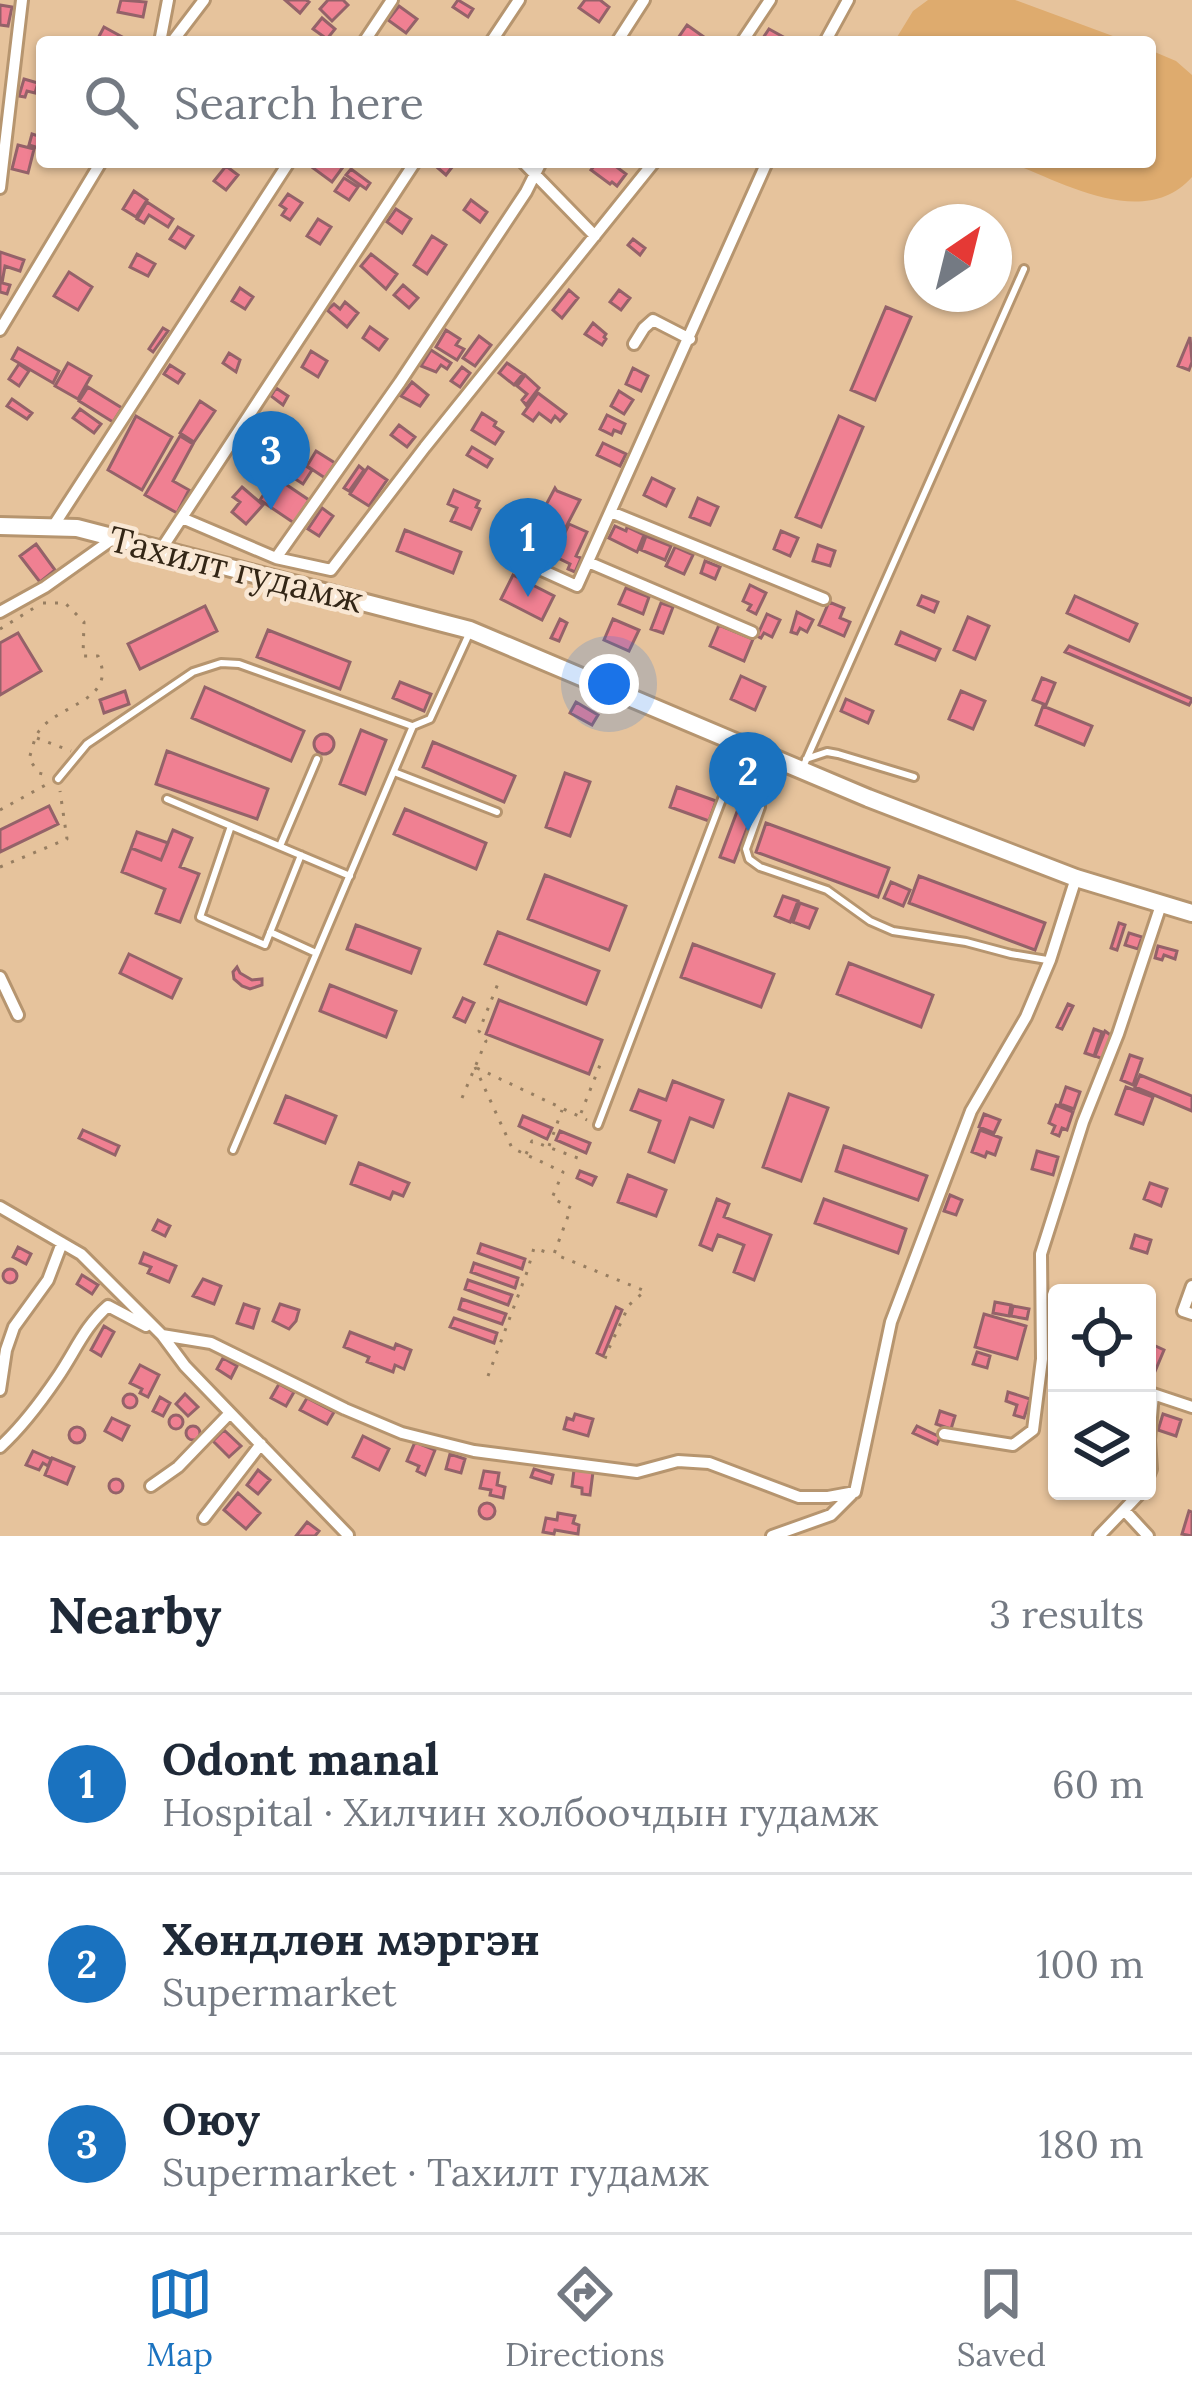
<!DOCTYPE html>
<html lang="en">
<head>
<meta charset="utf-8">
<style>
	body { margin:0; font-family:Lora,serif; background:#f2f2f3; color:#1f2937 }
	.controls { position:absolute; right:36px; bottom:36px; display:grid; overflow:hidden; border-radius:12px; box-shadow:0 3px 9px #0004 }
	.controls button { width:108px; height:108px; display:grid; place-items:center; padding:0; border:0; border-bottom:3px solid #e0e1e3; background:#fff; color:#1f2937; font:60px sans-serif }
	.compass { position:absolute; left:904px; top:204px; width:108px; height:108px; border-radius:50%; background:#fff; box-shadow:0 3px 9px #0004; rotate:35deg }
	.you { position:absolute; left:609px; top:684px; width:42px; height:42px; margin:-30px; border:9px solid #fff; border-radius:50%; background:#1a73e8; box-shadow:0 0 0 18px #1a73e833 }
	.badge { display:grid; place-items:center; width:78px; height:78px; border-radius:50%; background:#1a72bf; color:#fff; font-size:39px; font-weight:700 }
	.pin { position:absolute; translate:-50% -99px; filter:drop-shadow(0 3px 6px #0008) }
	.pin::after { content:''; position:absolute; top:63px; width:42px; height:36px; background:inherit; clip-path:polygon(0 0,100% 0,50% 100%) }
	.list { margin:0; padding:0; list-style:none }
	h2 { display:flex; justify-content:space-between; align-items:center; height:156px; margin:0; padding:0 48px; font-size:51px }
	h2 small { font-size:39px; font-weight:400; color:#747a83 }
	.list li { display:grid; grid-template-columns:78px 1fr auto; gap:36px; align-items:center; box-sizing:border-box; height:180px; padding:0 48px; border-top:3px solid #e0e1e3 }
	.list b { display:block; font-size:45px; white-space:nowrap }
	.list p { margin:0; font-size:39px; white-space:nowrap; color:#747a83 }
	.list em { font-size:39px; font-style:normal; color:#747a83 }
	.icon { flex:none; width:66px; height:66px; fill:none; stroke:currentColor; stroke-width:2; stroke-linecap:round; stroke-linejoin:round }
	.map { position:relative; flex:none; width:1192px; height:1536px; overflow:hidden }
	.search { position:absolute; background:#fff; box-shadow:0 3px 9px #0004; left:36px; right:36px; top:36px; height:132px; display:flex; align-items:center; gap:30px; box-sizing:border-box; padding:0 42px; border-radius:12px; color:#747a83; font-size:45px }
	.sheet { height:696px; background:#fff }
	nav { display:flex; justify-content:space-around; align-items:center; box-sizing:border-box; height:168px; border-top:3px solid #e0e1e3; background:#fff; font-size:33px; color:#747a83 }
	nav a { display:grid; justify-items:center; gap:6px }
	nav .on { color:#1a72bf }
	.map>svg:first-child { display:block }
</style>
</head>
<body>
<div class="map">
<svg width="1192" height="1536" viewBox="0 0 1192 1536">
	<rect width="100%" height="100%" fill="#e6c39c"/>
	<path fill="#deab6e" d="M928 0H1015L1129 42H894L913 11Z
		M1150 50 1176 61 1192 75V177C1144 231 1062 182 1009 162H1150Z"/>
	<path fill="#f08092" stroke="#946269" stroke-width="3" d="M121 0 146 2 143 17 118 12Z
		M285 0H306L309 2 300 13Z
		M328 0H343L348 5 332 21 320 9Z
		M458 0 473 9 468 17 453 7Z
		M585 0H600L609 7 599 22 579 8Z
		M0 5 12 7 8 26 0 25Z
		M399 6 417 19 406 33 388 20Z
		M322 18 335 29 327 39 313 29Z
		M687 25 711 42H678L676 41Z
		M104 27 126 39 124 42H96Z
		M769 29 789 40 788 42 761 41Z
		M24 79 38 83 35 93 27 91 25 97 19 96Z
		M32 134 42 137V149L29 145Z
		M18 145 34 149 28 173 12 169Z
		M317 162H336L343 167 332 182 313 168Z
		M431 162H456L446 175Z
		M597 162H610L626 174 617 186 612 182 610 184 591 170Z
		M226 166 238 175 226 190 214 181Z
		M351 169 370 183 366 189 346 175Z
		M344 178 358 187 349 200 335 191Z
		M134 191 147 200 136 217 123 209Z
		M288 194 302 203 290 220 282 215 286 209 280 205Z
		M471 200 487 212 480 222 464 210Z
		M147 202 173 219 168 227 149 215 144 223 137 219Z
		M396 209 411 219 402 233 387 222Z
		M318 219 331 227 320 244 307 236Z
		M178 227 193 236 185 248 170 239Z
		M432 236 446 245 427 274 414 265Z
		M633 239 645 248 640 255 628 245Z
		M0 252 24 260 20 271 5 266 2 283 10 285 7 294 0 292Z
		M137 254 155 264 148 276 130 267Z
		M371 254 397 274 386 289 361 266Z
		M69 272 92 287 78 310 54 296Z
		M403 285 418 298 409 308 394 295Z
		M240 288 253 297 245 309 232 301Z
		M569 290 578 298 562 318 553 310Z
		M619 290 630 298 621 310 610 302Z
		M345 302 358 313 347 327 327 310 334 304 340 309Z
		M886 307 911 317 875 400 851 390Z
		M593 323 606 334 604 337 606 339 602 345 585 334Z
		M370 327 387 339 379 350 363 338Z
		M163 328 168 331 153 352 149 349Z
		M446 330 460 339 456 345 464 349 457 360 436 347Z
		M479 336 491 345 475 366 463 358Z
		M1190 337 1192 362 1189 370 1178 366Z
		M18 348 59 371 53 383 12 359Z
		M431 350 451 363 447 369 441 365 436 372 421 366Z
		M311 351 327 361 318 377 302 367Z
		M229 353 240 360 236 372 223 363Z
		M68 363 91 376 78 399 55 386Z
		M507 363 523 374 514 385 499 373Z
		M19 364 29 371 19 386 9 379Z
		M170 365 184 374 178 383 164 374Z
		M462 367 470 373 460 387 451 381Z
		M633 368 648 376 641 391 626 384Z
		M525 375 539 388 526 405 522 400 527 394 517 386Z
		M412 382 428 395 420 406 401 396Z
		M88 387 122 408 113 422 79 401Z
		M276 388 288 396 283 405 271 396Z
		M619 391 633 400 624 414 611 406Z
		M538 393 566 414 560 421 555 416 551 422 539 413 533 421 523 414Z
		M12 399 32 413 27 419 7 406Z
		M200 401 215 411 194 442 180 433Z
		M80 409 101 424 94 433 73 418Z
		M482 413 496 422 494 426 503 432 495 444 472 430Z
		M607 415 625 424 621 433 614 430 612 435 600 429Z
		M136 416 172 437 142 490 108 470Z
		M263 416 279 425 270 440 254 431Z
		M839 416 863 427 821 527 796 517Z
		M399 425 415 437 407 447 391 435Z
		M251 435 270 447 261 460 243 448Z
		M180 436 193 444 173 481 189 490 177 513 145 495Z
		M603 443 626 454 620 466 597 455Z
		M472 447 492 459 487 467 467 455Z
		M316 451 335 463 325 478 307 466Z
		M289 455 312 470 303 484 280 469Z
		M359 466 364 470 349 491 344 488Z
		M368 467 387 480 369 506 350 494Z
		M275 477 309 500 294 523 260 500Z
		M652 478 674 489 666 506 644 495Z
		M242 487 263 505 246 524 232 512 240 502 233 497Z
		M555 488 557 491 580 500 553 552 528 539Z
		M454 490 479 501 476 507 480 509 471 529 451 521 457 508 448 504Z
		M698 498 718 507 710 525 690 517Z
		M322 508 333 516 319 536 308 529Z
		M569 524 587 532 576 556 581 558 575 572 568 569 570 564 554 556Z
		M615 526 626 531 627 527 644 535 637 552 609 538Z
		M405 530 461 552 453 573 397 551Z
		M781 531 798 538 790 556 774 549Z
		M646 536 671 546 665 560 641 550Z
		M36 544 55 570 40 582 20 556Z
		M818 545 835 551 830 566 813 561Z
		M675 547 693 555 684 574 666 566Z
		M705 561 720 567 715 579 701 573Z
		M513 575 554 596 542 620 501 599Z
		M750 585 766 593 756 614 748 610 751 605 743 601Z
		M626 588 649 597 643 614 619 604Z
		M922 596 938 602 934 612 918 605Z
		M1075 596 1137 624 1129 641 1067 613Z
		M829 602 844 608 840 618 850 622 844 636 819 625Z
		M661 603 673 607 663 633 651 629Z
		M205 606 217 631 140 669 128 644Z
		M797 612 813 620 807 632 800 628 797 634 791 632Z
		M767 614 780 620 772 637 764 633 761 638 757 636Z
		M968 617 989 626 975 659 954 650Z
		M560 619 567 623 559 641 551 638Z
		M613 619 639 630 629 651 604 640Z
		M719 625 753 639 744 661 710 646Z
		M268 630 350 662 340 689 257 657Z
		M901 632 940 649 935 660 896 644Z
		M18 633 41 671 0 695V643Z
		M1069 646 1192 699V700L1189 705 1065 652Z
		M741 676 765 687 755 710 731 699Z
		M1042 678 1055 683 1046 705 1033 700Z
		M400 682 431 694 424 711 393 698Z
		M205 687 304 731 291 761 192 718Z
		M125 691 129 704 104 713 100 700Z
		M961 691 985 701 973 729 949 719Z
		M846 699 873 711 868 723 841 711Z
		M576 702 598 715 592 725 570 713Z
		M1043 706 1092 726 1084 745 1036 725Z
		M361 730 386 740 365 794 340 784Z
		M314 744a10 10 0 1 1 20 0a10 10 0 1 1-20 0Z
		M433 742 515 776 504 802 423 767Z
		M167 751 268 789 257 819 156 784Z
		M565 773 590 782 570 836 546 827Z
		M677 787 716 801 709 821 670 807Z
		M49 806 58 824 0 852V830Z
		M405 809 486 843 476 869 394 834Z
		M738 809 752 815 734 862 720 857Z
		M766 823 889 868 878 897 756 852Z
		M173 830 192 838 180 867 199 874 180 922 156 913 165 889 122 872 131 848 161 860Z
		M137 832 168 843 161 860 131 848Z
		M545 875 626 906 609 950 528 919Z
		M919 876 1045 923 1035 950 909 903Z
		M891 882 910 890 903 906 884 898Z
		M783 896 798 901 790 922 775 916Z
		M800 903 817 909 809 928 793 922Z
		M1119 923 1125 925 1117 950 1111 948Z
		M356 925 420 949 411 973 347 949Z
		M498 932 599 971 586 1004 485 964Z
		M1129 933 1142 937 1138 949 1125 945Z
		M693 944 774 974 761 1007 681 977Z
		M1158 946 1177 951 1175 959 1164 955 1162 960 1155 958Z
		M129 954 181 979 172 998 120 973Z
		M849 963 933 995 921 1027 837 994Z
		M237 967 240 973 252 980 262 979V985L250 989 242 986 234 979 233 972Z
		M330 985 396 1011 386 1037 320 1011Z
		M463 998 474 1003 465 1022 454 1017Z
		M499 1000 602 1040 589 1074 486 1034Z
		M1068 1004 1073 1006 1062 1029 1057 1027Z
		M1094 1029 1102 1032 1094 1056 1085 1053Z
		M1105 1031 1120 1042 1113 1063 1095 1056Z
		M1130 1055 1142 1059 1133 1085 1121 1080Z
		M1140 1075 1192 1096V1111L1135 1087Z
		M673 1081 723 1100 713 1127 690 1118 674 1162 649 1152 660 1121 631 1110 639 1090 666 1100Z
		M1066 1087 1080 1092 1074 1109 1060 1104Z
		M1126 1087 1153 1097 1143 1124 1116 1114Z
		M789 1094 828 1108 801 1181 763 1167Z
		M286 1096 336 1116 325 1143 275 1123Z
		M1056 1105 1073 1112 1067 1130 1062 1128 1059 1136 1052 1133 1055 1126 1049 1123Z
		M984 1114 1000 1120 994 1133 979 1127Z
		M523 1116 552 1128 547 1139 519 1126Z
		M83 1130 119 1146 115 1155 79 1138Z
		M980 1130 1001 1138 995 1155 987 1152 985 1157 972 1152Z
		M560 1131 590 1143 586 1153 556 1140Z
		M844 1146 927 1176 918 1200 836 1171Z
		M1037 1151 1058 1157 1053 1175 1032 1169Z
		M359 1163 409 1183 403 1196 393 1192 390 1199 351 1184Z
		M580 1171 596 1177 592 1185 577 1178Z
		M628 1175 666 1190 656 1216 618 1202Z
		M1150 1183 1167 1189 1161 1206 1144 1199Z
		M950 1195 962 1200 956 1215 944 1211Z
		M717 1199 729 1204 724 1217 771 1235 754 1280 734 1272 744 1245 718 1235 712 1250 700 1245Z
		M824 1199 906 1229 898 1253 815 1223Z
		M158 1220 170 1226 165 1236 153 1230Z
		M1135 1235 1151 1240 1147 1253 1131 1248Z
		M481 1244 525 1259 522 1269 478 1253Z
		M18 1247 31 1254 26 1264 13 1257Z
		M144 1253 176 1266 169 1282 148 1273 151 1267 140 1263Z
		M474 1263 518 1278 515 1288 471 1272Z
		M3 1276a7 7 0 1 1 14 0a7 7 0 1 1-14 0Z
		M82 1275 98 1285 92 1294 77 1284Z
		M203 1279 221 1286 214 1304 193 1296Z
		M468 1280 512 1295 508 1305 465 1289Z
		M462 1299 506 1314 502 1324 459 1309Z
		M995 1302 1011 1305 1009 1316 993 1313Z
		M244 1304 259 1309 253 1328 237 1323Z
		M280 1304 299 1310 296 1321 289 1329 273 1321Z
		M1013 1306 1029 1309 1027 1319 1011 1316Z
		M616 1307 622 1310 603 1356 597 1353Z
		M984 1314 1026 1326 1017 1359 975 1347Z
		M454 1318 497 1333 494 1343 450 1327Z
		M104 1326 114 1332 101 1356 91 1350Z
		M350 1332 394 1349 396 1344 411 1350 404 1369 395 1365 393 1372 367 1362 369 1357 344 1347Z
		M1147 1342 1164 1350 1151 1381 1147 1379Z
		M977 1352 990 1356 987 1368 973 1364Z
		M223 1358 237 1366 231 1378 217 1369Z
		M140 1365 159 1375 148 1397 140 1393 142 1389 130 1383Z
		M279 1384 294 1392 286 1406 271 1398Z
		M1008 1392 1030 1399 1024 1418 1014 1415 1017 1405 1006 1401Z
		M185 1394 198 1407 188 1416 176 1404Z
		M123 1401a7 7 0 1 1 14 0a7 7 0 1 1-14 0Z
		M160 1397 170 1403 163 1416 153 1411Z
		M307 1398 334 1412 327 1424 300 1410Z
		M940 1411 955 1416 951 1429 936 1424Z
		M575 1414 593 1419 588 1436 564 1429 567 1418 573 1420Z
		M1163 1414 1181 1420 1176 1436 1158 1430Z
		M169 1422a7 7 0 1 1 14 0a7 7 0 1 1-14 0Z
		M112 1418 129 1426 122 1440 105 1431Z
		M186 1433a7 7 0 1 1 14 0a7 7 0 1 1-14 0Z
		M917 1426 940 1437 937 1444 913 1433Z
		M69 1435a8 8 0 1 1 16 0a8 8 0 1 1-16 0Z
		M224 1430 241 1446 229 1457 213 1441Z
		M363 1436 389 1449 379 1470 353 1457Z
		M415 1442 435 1450 425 1475 417 1471 419 1466 407 1461Z
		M33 1451 51 1459 48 1466 43 1463 39 1470 26 1465Z
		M450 1454 465 1459 461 1473 446 1469Z
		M52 1458 74 1467 67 1484 45 1475Z
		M534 1469 553 1475 551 1483 531 1477Z
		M258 1470 270 1480 258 1494 247 1485Z
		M574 1470 593 1472 590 1495 582 1494V1488L572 1486Z
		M484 1471 499 1473 497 1485 505 1487 503 1498 490 1495 491 1490 480 1488Z
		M109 1486a7 7 0 1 1 14 0a7 7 0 1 1-14 0Z
		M238 1493 260 1513 246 1529 224 1510Z
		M479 1511a8 8 0 1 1 16 0a8 8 0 1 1-16 0Z
		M1189 1511 1192 1512V1536L1182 1534Z
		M558 1513 575 1516 573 1523 579 1525 578 1534 555 1530 554 1534 543 1532 546 1518 557 1520Z
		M307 1522 319 1531 315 1536H296Z"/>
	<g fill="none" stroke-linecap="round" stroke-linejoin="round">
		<g stroke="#b6956f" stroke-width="12">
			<path id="lane" d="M743 748 760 789 761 807 746 849 749 859 760 867 827 890 870 921 893 931 966 942 1011 954 1047 960
				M806 759 827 752 838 754 914 777
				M803 767 1024 269
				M394 772 497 812
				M58 779 87 744 193 672 221 663 239 664 412 726
				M167 799 350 876
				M231 826 200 917 265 945 301 855
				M280 846 317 759
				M270 932 316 953
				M598 1125 741 749
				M233 1150 413 726 430 719 469 634"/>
		</g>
		<g stroke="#b6956f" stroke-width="16">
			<path id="street" d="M160 42 168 0
				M172 42 204 0
				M364 42 392 0
				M491 42 519 0
				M617 42 644 0
				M742 42 770 0
				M825 42 848 0
				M523 162 595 236
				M0 188 22 0
				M0 330 101 162
				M634 344 644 328 653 320 690 339
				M611 512 824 599
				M182 518 276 558 331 570 425 447 654 162
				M54 525 289 162
				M162 548 415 162
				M276 558 400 382 526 192 541 162
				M524 562 577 586 767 162
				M588 562 752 632
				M0 612 45 587 114 538
				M0 977 18 1015
				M0 1207 81 1254 162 1335 211 1343 345 1409 402 1433 474 1451 637 1472 678 1461 709 1463 799 1497H828L855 1492 891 1322 971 1111 1026 1017 1050 960 1076 878
				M1192 1286 1183 1311 1192 1314
				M162 1335 185 1366 348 1535
				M0 1390 6 1350 14 1327 48 1280 62 1243
				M1150 1393 1192 1407
				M944 1434 1013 1445 1033 1430 1042 1359 1041 1254 1083 1122 1118 1034 1161 905
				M0 1447C22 1427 40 1403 57 1378 75 1352 84 1327 108 1306L146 1326
				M1147 1479 1151 1469 1149 1440 1153 1394
				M151 1486 178 1467 230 1413
				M1142 1491 1124 1510 1148 1536
				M204 1518 261 1444
				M772 1536 831 1515 852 1494
				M1099 1536 1124 1510"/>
		</g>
		<g stroke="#b6956f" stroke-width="22">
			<path id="secondary" d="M0 526 77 528 470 630 868 798 1076 878 1192 913"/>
		</g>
		<path stroke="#977e61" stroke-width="3" stroke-dasharray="3 9" stroke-linecap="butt" d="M43 603H65L84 622 83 656H98C119 701 58 704 39 731 34 738 32 750 29 759L39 773 50 776
			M0 629 34 608
			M37 738 71 751
			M0 810 51 782
			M0 867 67 839 60 791
			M475 1067 512 1148 563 1172 552 1198 571 1208 554 1254 645 1291 629 1305 605 1357 613 1360
			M477 1068 587 1120
			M462 1098 486 1041 479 1031 499 981
			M581 1113 600 1065
			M549 1146 562 1110
			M526 1154 532 1141 583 1160
			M488 1376 527 1272 534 1248 552 1254"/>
		<use href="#lane" stroke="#fff" stroke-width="6"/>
		<use href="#street" stroke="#fff" stroke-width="10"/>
		<use href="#secondary" stroke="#fff" stroke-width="16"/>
	</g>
	<g text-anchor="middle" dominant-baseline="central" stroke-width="9" stroke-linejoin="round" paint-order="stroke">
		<g font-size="36" fill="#332616" stroke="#f9e7d3">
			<text transform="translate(236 569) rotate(14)">Тахилт гудамж</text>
		</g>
	</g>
</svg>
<div class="controls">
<button><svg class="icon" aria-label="locate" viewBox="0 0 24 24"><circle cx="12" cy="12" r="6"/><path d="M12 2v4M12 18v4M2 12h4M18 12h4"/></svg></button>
<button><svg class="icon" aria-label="layers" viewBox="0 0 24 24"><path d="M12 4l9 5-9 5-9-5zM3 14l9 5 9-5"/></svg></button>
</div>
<svg class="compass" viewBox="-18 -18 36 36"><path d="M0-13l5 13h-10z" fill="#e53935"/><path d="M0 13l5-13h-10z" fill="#747a83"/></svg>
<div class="you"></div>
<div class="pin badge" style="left:528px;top:597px">1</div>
<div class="pin badge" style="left:748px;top:831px">2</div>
<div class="pin badge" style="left:271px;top:510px">3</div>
<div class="search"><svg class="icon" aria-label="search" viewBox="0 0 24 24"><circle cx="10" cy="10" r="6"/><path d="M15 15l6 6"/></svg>Search here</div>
</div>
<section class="sheet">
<h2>Nearby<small>3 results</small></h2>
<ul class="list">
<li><span class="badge">1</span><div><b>Odont manal</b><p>Hospital · Хилчин холбоочдын гудамж</p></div><em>60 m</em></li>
<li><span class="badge">2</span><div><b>Хөндлөн мэргэн</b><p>Supermarket</p></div><em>100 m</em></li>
<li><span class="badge">3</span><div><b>Оюу</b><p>Supermarket · Тахилт гудамж</p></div><em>180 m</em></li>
</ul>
</section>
<nav>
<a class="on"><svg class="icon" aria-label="map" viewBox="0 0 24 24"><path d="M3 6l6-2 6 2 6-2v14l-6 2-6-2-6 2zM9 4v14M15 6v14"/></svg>Map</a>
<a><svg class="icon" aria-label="directions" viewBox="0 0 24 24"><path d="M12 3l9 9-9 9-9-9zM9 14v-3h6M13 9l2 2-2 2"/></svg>Directions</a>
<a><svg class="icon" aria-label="saved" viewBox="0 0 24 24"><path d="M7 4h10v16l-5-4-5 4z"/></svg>Saved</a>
</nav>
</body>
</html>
